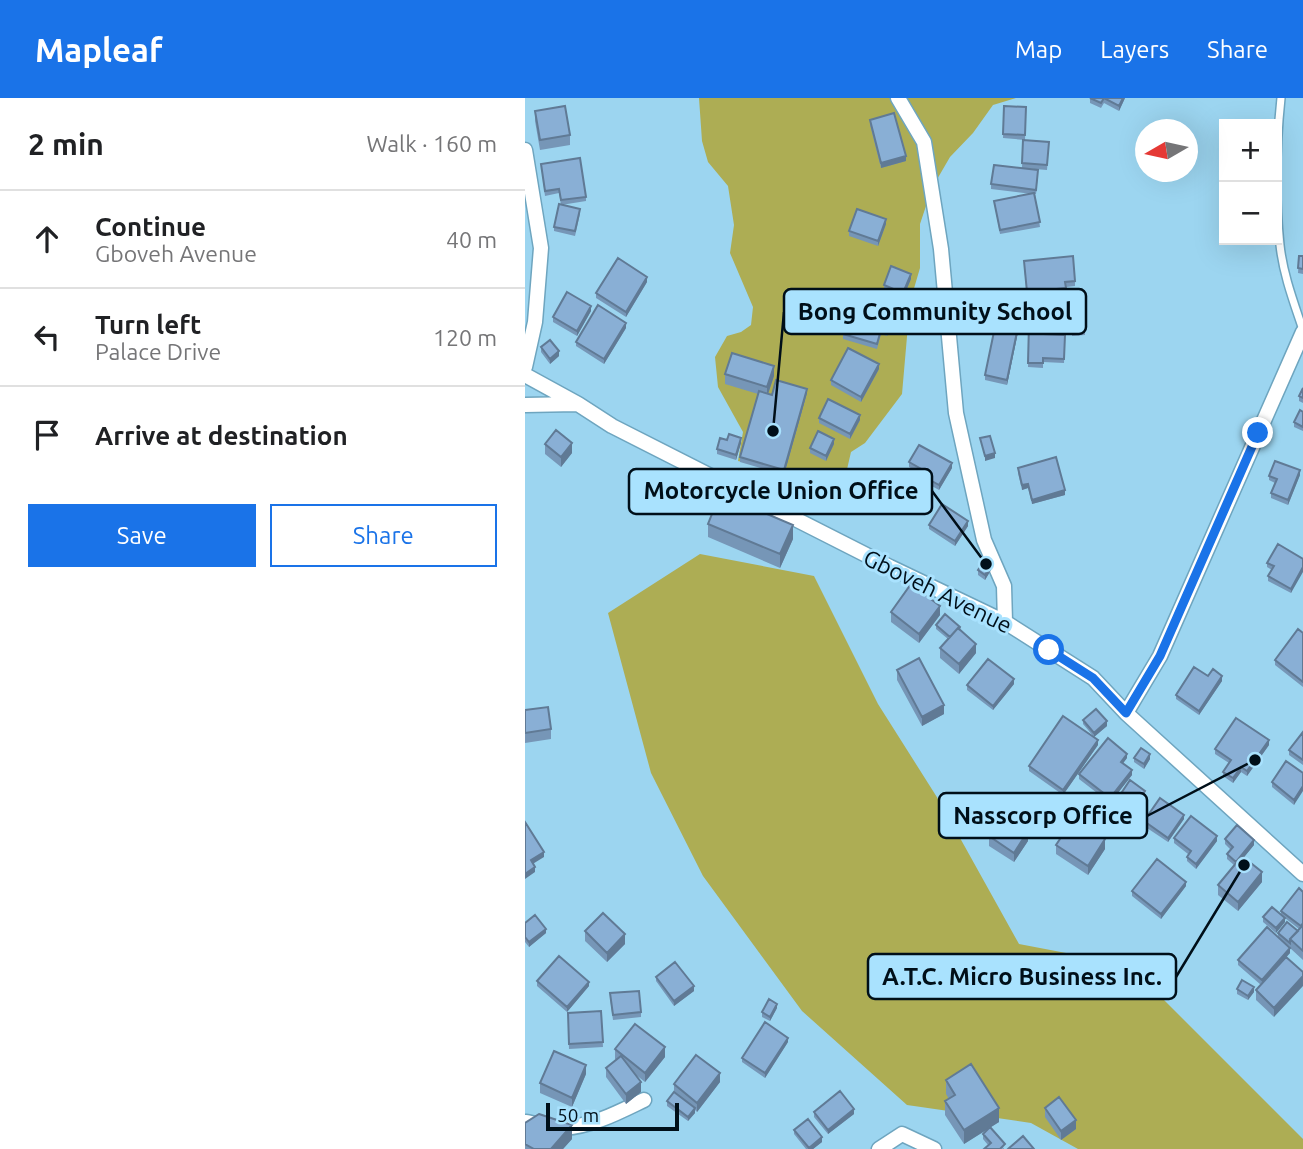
<!DOCTYPE html>
<html lang="en">
<head>
<meta charset="utf-8">
<style>
	body { margin:0; font-family:Ubuntu,sans-serif; background:#f2f2f2; color:#202124 }
	.controls { position:absolute; right:21px; top:21px; display:grid; overflow:hidden; border-radius:0px; box-shadow:0 7px 28px #0002 }
	.controls button { width:63px; height:63px; display:grid; place-items:center; padding:0; border:0; border-bottom:2px solid #e0e0e0; background:#fff; color:#202124; font:35px sans-serif }
	.compass { position:absolute; left:610px; top:21px; width:63px; height:63px; border-radius:50%; background:#fff; box-shadow:0 7px 28px #0002; rotate:261deg }
	.scale { position:absolute; left:21px; bottom:18px; width:133px; box-sizing:border-box; padding-left:7px; border:4px solid #000f19; border-top:0; font-size:19px; line-height:24px; white-space:nowrap; color:#000f19; -webkit-text-stroke:5px #a9e2fe; paint-order:stroke }
	.stop { position:absolute; width:21px; height:21px; margin:-16px; border:5px solid #1a73e8; border-radius:50%; background:#fff }
	.stop.end { background:#1a73e8; border-color:#fff; box-shadow:0 2px 7px #0008 }
	.list { margin:0; padding:0; list-style:none }
	h2 { display:flex; justify-content:space-between; align-items:center; height:91px; margin:0; padding:0 28px; font-size:30px }
	h2 small { font-size:23px; font-weight:400; color:#757577 }
	.list li { display:grid; grid-template-columns:46px 1fr auto; gap:21px; align-items:center; box-sizing:border-box; height:98px; padding:0 28px; border-top:2px solid #e0e0e0 }
	.list b { display:block; font-size:26px; white-space:nowrap }
	.list p { margin:0; font-size:23px; white-space:nowrap; color:#757577 }
	.list em { font-size:23px; font-style:normal; color:#757577 }
	.actions { display:flex; gap:14px; padding:21px 28px }
	.actions a { flex:1; padding:16px 0; border:2px solid #1a73e8; border-radius:0px; text-align:center; font-size:24px; color:#1a73e8 }
	.actions .main { background:#1a73e8; color:#fff }
	.icon { flex:none; width:38px; height:38px; fill:none; stroke:currentColor; stroke-width:2; stroke-linecap:round; stroke-linejoin:round }
	.map { position:relative; flex:none; width:778px; height:1051px; overflow:hidden }
	header { display:flex; align-items:center; gap:42px; box-sizing:border-box; height:98px; padding:0 35px; background:#1a73e8; color:#fff }
	header strong { font-size:33px }
	nav { display:flex; gap:38px; margin-inline-start:auto; font-size:24px }
	main { display:flex }
	aside { flex:1; background:#fff }
	.map>svg:first-child { display:block }
</style>
</head>
<body>
<header>
<strong>Mapleaf</strong>
<nav><a>Map</a><a>Layers</a><a>Share</a></nav>
</header>
<main>
<aside>
<h2>2 min<small>Walk · 160 m</small></h2>
<ul class="list">
<li><svg class="icon" aria-label="ahead" viewBox="0 0 24 24"><path d="M12 20V5M6 11l6-6 6 6"/></svg><div><b>Continue</b><p>Gboveh Avenue</p></div><em>40 m</em></li>
<li><svg class="icon" aria-label="left" viewBox="0 0 24 24"><path d="M17 20v-9H6M10 6l-5 5 5 5"/></svg><div><b>Turn left</b><p>Palace Drive</p></div><em>120 m</em></li>
<li><svg class="icon" aria-label="arrive" viewBox="0 0 24 24"><path d="M6 21V4h12l-3 4 3 4H6"/></svg><div><b>Arrive at destination</b></div></li>
</ul>
<div class="actions"><a class="main">Save</a><a>Share</a></div>
</aside>
<div class="map">
<svg width="778" height="1051" viewBox="0 0 778 1051">
	<rect width="100%" height="100%" fill="#9cd5f0"/>
	<path fill="#adad54" d="M174 0H491L468 7 448 35 425 59 407 90 395 126V170L385 204 377 296 340 345 326 354 320 380 259 373 213 363 218 334 193 289 190 259 202 238 216 234 226 227 228 209 205 155 209 127 203 88 183 64 177 43Z
		M175 456 289 478 353 606 415 704 494 846 604 867 778 1041V1051H553L506 1025 382 1007 277 913 178 778 126 675 83 515Z"/>
	<g fill="none" stroke-linecap="round" stroke-linejoin="round">
		<g stroke="#6ea5bf" stroke-width="10">
			<path id="lane" d="M756 0C751 48 750 99 755 147 758 176 769 205 778 232"/>
		</g>
		<g stroke="#6ea5bf" stroke-width="17">
			<path id="street" d="M373 0 399 44 416 151 431 315 459 442 479 488 480 524
				M0 52 16 150 10 224 0 269
				M0 277 53 306 87 328 365 469 480 524 568 580 601 615 778 776
				M0 307 51 306
				M601 615 635 558 778 234
				M0 1024C12 1026 27 1030 39 1030 68 1028 94 1014 119 1002
				M354 1051 377 1036 409 1051"/>
		</g>
		<use href="#lane" stroke="#fff" stroke-width="7"/>
		<use href="#street" stroke="#fff" stroke-width="14"/>
	</g>
	<path fill="#7696b7" d="M565 0H600L594 13 579 5 576 10 565 5Z
		M479 8 501 9 500 42 478 40Z
		M10 13 45 37V47L15 52 10 23Z
		M345 22 381 63 356 70 345 27Z
		M498 42 524 44 522 72 497 70Z
		M16 66 61 99V103L36 107 55 116 50 138 29 133V129L36 107 34 95 20 98Z
		M513 77 511 96H510L515 129 475 136 469 103 507 96 466 91V86Z
		M361 126 353 148 324 138V133Z
		M774 158H778V176L773 175Z
		M499 168 550 183V188L541 189V195L502 198Z
		M386 181 378 200 359 192V187Z
		M122 184 101 219 71 200V195Z
		M66 213 52 238 28 224V219Z
		M546 216 560 232V237L547 238Z
		M368 218 362 238 356 236 352 251 318 241V236Z
		M504 226 519 236 540 237 539 265 518 264V270L503 269Z
		M101 230 79 266 51 248V244Z
		M493 234 482 287 460 282V277Z
		M16 249 34 258 25 266 16 254Z
		M354 271 336 304 306 287V282Z
		M200 276 249 278 243 296 247 297 282 295 259 377 215 364V359L233 296 200 286Z
		M778 290V305L774 303V298Z
		M778 314V333L769 329V324Z
		M294 320 335 322 325 341 294 325Z
		M202 342 216 345 211 362 192 356V351Z
		M20 346 47 355 36 369 20 356Z
		M309 346 301 363 285 355V350Z
		M384 364 427 370 414 392 396 382V376L384 369Z
		M493 370 540 397 507 406 503 390 497 392 493 375Z
		M775 377 763 407 746 400V395L750 385 744 382V378Z
		M183 426 268 441 255 470 183 439Z
		M404 427 443 428 430 448 404 431Z
		M778 461 766 495 743 483V478L747 472 742 469V465Z
		M453 472H466L460 482 453 477Z
		M366 514 415 517 394 545 366 524Z
		M411 527 435 532 451 555 434 576 415 560V550L423 541 411 531Z
		M778 535V589L750 567V562Z
		M372 572 419 616 397 628 372 582Z
		M683 578 697 583 674 617 651 601V597Z
		M489 586 468 612 442 592V587Z
		M0 612 26 631V641L0 645Z
		M558 622 582 628 569 639 558 626Z
		M778 634V667L764 657V652Z
		M573 647 538 697 504 673V668Z
		M744 647 722 678 716 674 708 685 698 678V674L704 665 690 656V651Z
		M602 660 598 665 607 677 585 705 554 681V676Z
		M609 660 625 661 619 671 609 664Z
		M778 675 769 707 747 689V684Z
		M620 697 602 724 587 714V709Z
		M659 721 643 744 619 728V723Z
		M549 737 580 751 563 777 531 756V747Z
		M464 738 503 743 489 764 464 748Z
		M649 740 692 743 671 771 662 763V759L663 756 649 745Z
		M700 741 729 747 719 759 737 784 713 813 693 797V787L709 767 702 761V756L706 752 700 746Z
		M661 788 636 821 607 798V793Z
		M778 794V862L765 850V849L759 844 765 855 761 859 749 919 731 902V892L736 887 713 867V862L753 839V835L773 833 774 831 760 820V824L751 835 738 824V819L756 817V813Z
		M0 825 21 835 4 849 0 844Z
		M60 833 100 846 82 864 60 843Z
		M131 879 169 893 149 908 131 883Z
		M12 883 64 888 42 914 12 888Z
		M712 891 729 894 723 902 712 896Z
		M85 900 116 914V919L88 922Z
		M252 910 245 923 237 919V914Z
		M76 913 78 949 44 951 43 915Z
		M263 944 240 980 217 964V960Z
		M90 951 140 959 120 984 111 977 116 994 101 1006 81 979V970L92 962 90 961Z
		M61 976 47 1009 15 995V985Z
		M421 982 474 1024 439 1046 420 1017V1003L424 1001 421 996Z
		M195 984 172 1014 170 1012V1015L163 1023 142 1008V1003L149 994V986Z
		M520 1010 551 1031 536 1042 520 1019Z
		M289 1014 329 1016 303 1036 289 1019Z
		M0 1025 47 1041 38 1051H0Z
		M269 1032 297 1044 288 1051H281L269 1036Z
		M458 1036 480 1051 463 1047 458 1041Z"/>
	<path fill="#607a95" d="M598 0H600L594 13V8Z
		M381 58V63L356 70V65Z
		M361 121V126L353 148V143Z
		M386 176V181L378 200V195Z
		M122 179V184L101 219V214Z
		M66 208V213L52 238V233Z
		M368 213V218L362 238V233Z
		M101 225V230L79 266V261Z
		M493 229V234L482 287V282Z
		M34 253V258L25 266V261Z
		M354 266V271L336 304V299Z
		M249 268V278L242 299V289Z
		M282 291V295L259 377V372Z
		M335 317V322L325 341V336Z
		M216 340V345L211 362V357Z
		M309 341V346L301 363V358Z
		M47 345V355L36 369V359Z
		M470 355V360L460 363V358Z
		M427 365V370L414 392V387Z
		M775 372V377L763 407V402Z
		M503 386V390L497 392V387Z
		M540 392V397L507 406V402Z
		M443 423V428L430 448V443Z
		M268 427V441L255 470V456Z
		M466 467V472L460 482V477Z
		M778 469V474L766 495V491Z
		M415 508V517L394 545V536Z
		M451 546V555L434 576V566Z
		M697 578V583L674 617V613Z
		M489 581V586L468 612V608Z
		M419 607V616L397 628V619Z
		M582 623V628L569 639V635Z
		M573 642V647L538 697V692Z
		M744 642V647L722 678V673Z
		M602 656V660L596 668V664Z
		M625 656V661L619 671V666Z
		M716 669V674L708 685V680Z
		M607 672V677L585 705V700Z
		M778 688V693L769 707V702Z
		M620 693V697L602 724V720Z
		M659 717V721L643 744V740Z
		M503 733V743L489 764V755Z
		M692 738V743L671 771V766Z
		M580 741V751L563 777V768Z
		M729 742V747L711 769V764Z
		M19 754V759L6 767V762Z
		M10 769V774L0 781V776Z
		M737 774V784L713 813V804Z
		M661 784V788L636 821V816Z
		M760 820V824L751 835V830Z
		M21 831V835L4 849V844Z
		M100 836V846L82 864V855Z
		M765 850V855L737 887V882Z
		M778 878V888L749 919V910Z
		M64 884V888L42 914V909Z
		M169 888V893L149 908V903Z
		M729 889V894L723 902V898Z
		M252 906V910L245 923V919Z
		M263 940V944L240 980V975Z
		M140 949V959L120 984V975Z
		M61 967V976L47 1009V1000Z
		M195 975V984L172 1014V1005Z
		M116 984V994L101 1006V996Z
		M170 1010V1015L163 1023V1019Z
		M474 1010V1024L439 1046V1032Z
		M329 1011V1016L303 1036V1032Z
		M551 1022V1031L536 1042V1033Z
		M47 1027V1041L38 1051H26Z
		M297 1039V1044L288 1051H284Z"/>
	<path fill="#89afd5" stroke="#607a95" stroke-width="2" d="M565 0H598L594 8 579 0 576 5Z
		M40 8 45 37 15 42 10 13Z
		M479 8 501 9 500 37 478 36Z
		M369 15 381 58 356 65 345 22Z
		M498 42 524 44 522 67 497 65Z
		M55 60 61 99 36 102 34 91 20 93 16 66Z
		M469 67 513 72 511 92 466 86Z
		M509 95 515 124 475 132 469 103Z
		M34 106 55 111 50 133 29 129Z
		M332 111 361 121 353 143 324 133Z
		M548 158 550 183 540 184 541 190 502 194 499 163Z
		M774 158H778V171L773 170Z
		M93 160 122 179 101 214 71 195Z
		M366 168 386 176 378 195 359 187Z
		M42 194 66 208 52 233 28 219Z
		M328 202 368 213 362 233 356 232 352 246 318 236Z
		M73 207 101 225 79 261 51 244Z
		M471 224 493 229 482 282 460 277Z
		M504 226 519 227V236L540 237 539 261 518 260V265H503Z
		M25 242 34 253 25 261 16 249Z
		M323 250 354 266 336 299 306 282Z
		M207 255 249 268 242 289 200 276Z
		M251 282 282 291 259 372 215 359 234 293 247 297Z
		M778 290V300L774 298Z
		M303 301 335 317 325 336 294 320Z
		M775 312 778 314V329L769 324Z
		M31 332 47 345 36 359 20 346Z
		M293 333 309 341 301 358 285 350Z
		M204 336 216 340 211 357 192 351 195 340 202 342Z
		M465 338 470 355 460 358 455 340Z
		M394 347 427 365 414 387 396 377 398 372 384 364Z
		M531 359 540 392 507 402 503 386 497 387 493 370Z
		M750 363 775 372 763 402 746 395 752 381 744 378Z
		M195 396 268 427 255 456 183 426Z
		M417 406 443 423 430 443 404 427Z
		M753 446 778 461V469L766 491 743 478 749 468 742 465Z
		M460 462 466 467 460 477 453 472Z
		M386 486 415 508 394 536 366 514Z
		M420 516 435 529 434 531 433 530 425 539 411 527Z
		M433 530 451 546 434 566 415 550Z
		M773 531 778 535V584L750 562Z
		M394 560 419 607 397 619 372 572Z
		M463 561 489 581 468 608 442 587Z
		M669 569 683 578 688 571 697 578 674 613 651 597Z
		M23 609 26 631 0 635V612Z
		M571 611 582 623 569 635 558 622Z
		M538 618 573 642 538 692 504 668Z
		M711 620 744 642 722 673 716 669 708 680 698 674 706 662 690 651Z
		M778 634V662L764 652Z
		M583 640 602 656 596 664 607 672 585 700 554 676Z
		M616 650 625 656 619 666 609 660Z
		M761 663 778 675V688L769 702 747 684Z
		M605 682 620 693 602 720 587 709Z
		M635 700 659 717 643 740 619 723Z
		M478 717 503 733 489 755 464 738Z
		M666 718 692 738 671 766 662 759 666 753 649 740Z
		M0 724 19 754 6 762 10 769 0 776Z
		M557 726 580 741 563 768 531 747 541 732 549 737Z
		M712 727 729 742 711 764 702 756 708 749 700 741Z
		M717 758 737 774 713 804 693 787Z
		M632 761 661 784 636 816 607 793Z
		M774 790 778 794V825L776 828 756 813Z
		M747 809 760 820 751 830 738 819Z
		M78 815 100 836 82 855 60 833Z
		M10 817 21 831 4 844 0 839V825Z
		M762 824 773 833 765 841V845L753 835Z
		M778 827V853L765 841Z
		M742 829 765 850 737 882 713 862Z
		M34 858 64 884 42 909 12 883Z
		M761 859 778 874V878L749 910 731 892Z
		M150 864 169 888 149 903 131 879Z
		M717 882 729 889 723 898 712 891Z
		M114 893 116 914 88 917 85 895Z
		M244 901 252 906 245 919 237 914Z
		M76 913 78 944 44 946 43 915Z
		M240 924 263 940 240 975 217 960Z
		M110 926 140 949 120 975 90 951Z
		M29 953 61 967 47 1000 15 985Z
		M171 957 195 975 172 1005 149 986Z
		M96 958 116 984 101 996 81 970Z
		M446 966 474 1010 439 1032 420 1003 430 997 421 982Z
		M315 993 329 1011 303 1032 289 1014Z
		M149 994 170 1010 163 1019 142 1003Z
		M534 999 551 1022 536 1033 520 1010Z
		M14 1016 47 1027 26 1051H9L0 1046V1025Z
		M283 1021 297 1039 284 1050 269 1032Z
		M465 1029 480 1046 475 1051H459L466 1045 458 1036Z
		M498 1038 509 1051H483Z"/>
	<g fill="none" stroke-linecap="round" stroke-linejoin="round">
		<path stroke="#1a73e8" stroke-width="9" d="M524 552 568 580 601 615 635 558 733 335"/>
	</g>
	<g text-anchor="middle" dominant-baseline="central" stroke-width="6" stroke-linejoin="round" paint-order="stroke">
		<g font-size="23" fill="#000f19" stroke="#a9e2fe">
			<text transform="translate(413 493) rotate(26)">Gboveh Avenue</text>
		</g>
	</g>
	<path fill="none" stroke="#000f19" stroke-width="2.5" d="M248 333L259 214M461 466L407 393M730 662L622 718M719 767L651 879"/>
	<g fill="#000f19" stroke="#a9e2fe" stroke-width="2.5">
		<circle cx="248" cy="333" r="7"/>
		<circle cx="461" cy="466" r="7"/>
		<circle cx="730" cy="662" r="7"/>
		<circle cx="719" cy="767" r="7"/>
	</g>
	<g fill="#a9e2fe" stroke="#000f19" stroke-width="2.5">
		<rect x="259" y="191" width="302" height="45" rx="7"/>
		<rect x="104" y="371" width="303" height="45" rx="7"/>
		<rect x="414" y="695" width="208" height="45" rx="7"/>
		<rect x="343" y="856" width="308" height="45" rx="7"/>
	</g>
	<g font-size="24" text-anchor="middle" font-weight="bold" fill="#000f19">
		<text x="410" y="222">Bong Community School</text>
		<text x="256" y="401">Motorcycle Union Office</text>
		<text x="518" y="726">Nasscorp Office</text>
		<text x="497" y="887">A.T.C. Micro Business Inc.</text>
	</g>
</svg>
<div class="controls">
<button>+</button>
<button>−</button>
</div>
<svg class="compass" viewBox="-18 -18 36 36"><path d="M0-13l5 13h-10z" fill="#e53935"/><path d="M0 13l5-13h-10z" fill="#757577"/></svg>
<div class="scale">50 m</div>
<div class="stop" style="left:524px;top:552px"></div>
<div class="stop end" style="left:733px;top:335px"></div>
</div>
</main>
</body>
</html>
